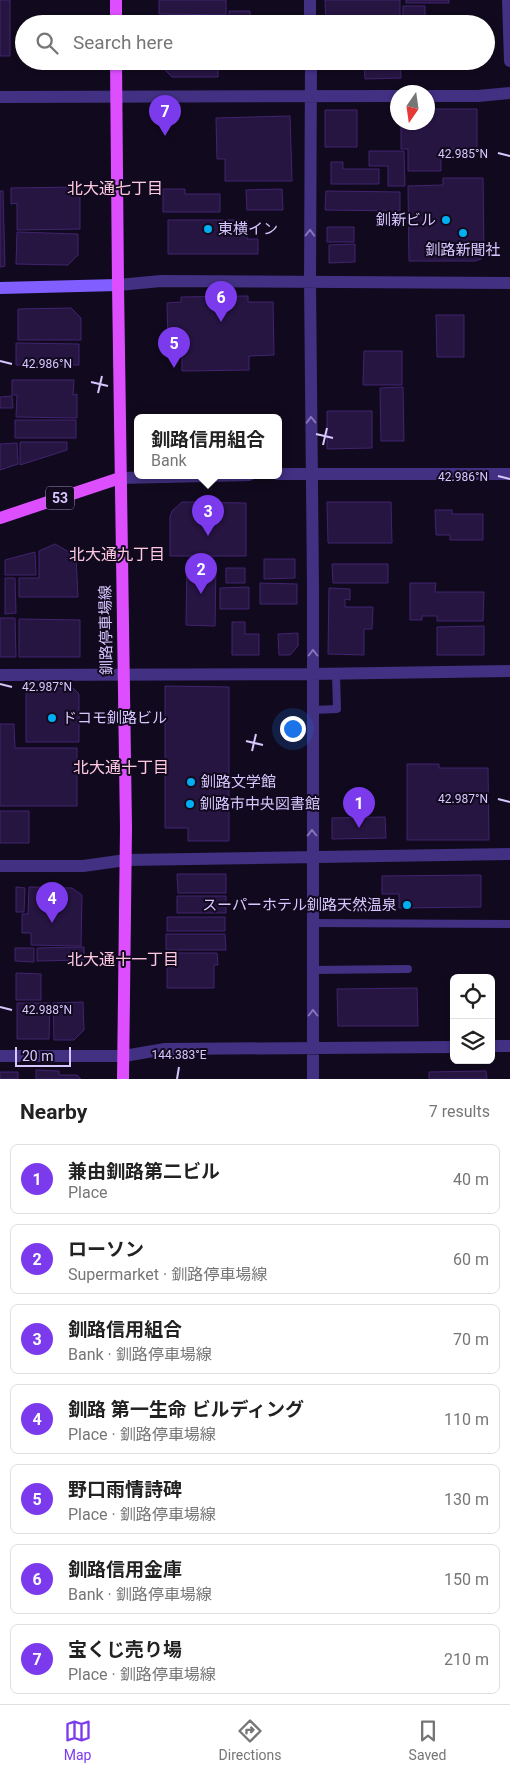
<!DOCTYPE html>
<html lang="en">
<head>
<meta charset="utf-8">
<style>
	body { margin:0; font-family:Roboto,"Noto Sans JP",sans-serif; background:#f6f6f6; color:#222 }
	.controls { position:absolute; right:15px; bottom:15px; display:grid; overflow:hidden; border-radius:8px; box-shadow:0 1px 4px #0004 }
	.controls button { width:45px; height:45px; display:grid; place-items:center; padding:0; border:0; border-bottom:1px solid #e0e0e0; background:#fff; color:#222; font:25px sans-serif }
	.compass { position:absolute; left:390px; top:85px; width:45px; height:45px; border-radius:50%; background:#fff; box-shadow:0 1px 4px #0004; rotate:193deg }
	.scale { position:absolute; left:15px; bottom:12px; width:56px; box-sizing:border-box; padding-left:5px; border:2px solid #d8c7ff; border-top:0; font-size:14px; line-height:18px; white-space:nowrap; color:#d8c7ff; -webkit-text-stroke:4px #110a1e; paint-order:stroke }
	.you { position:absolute; left:292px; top:728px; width:18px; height:18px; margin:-12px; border:4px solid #fff; border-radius:50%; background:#1a73e8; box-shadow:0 0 0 8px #1a73e833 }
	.badge { display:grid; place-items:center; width:32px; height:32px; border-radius:50%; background:#7c3aed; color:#fff; font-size:16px; font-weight:700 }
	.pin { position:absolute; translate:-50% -41px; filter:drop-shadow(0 1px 2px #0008) }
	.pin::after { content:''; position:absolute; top:26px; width:18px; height:15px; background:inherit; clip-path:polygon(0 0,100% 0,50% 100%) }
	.popup { position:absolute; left:134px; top:414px; width:148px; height:65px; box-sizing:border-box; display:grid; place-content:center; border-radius:8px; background:#fff; filter:drop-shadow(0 1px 4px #0005); font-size:16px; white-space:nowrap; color:#767676 }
	.popup b { font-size:19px; color:#222 }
	.popup::after { content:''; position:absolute; left:50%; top:100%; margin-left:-10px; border:10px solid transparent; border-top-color:#fff }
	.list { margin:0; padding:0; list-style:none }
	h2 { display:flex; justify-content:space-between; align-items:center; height:65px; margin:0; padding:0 20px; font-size:21px }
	h2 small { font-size:16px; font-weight:400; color:#767676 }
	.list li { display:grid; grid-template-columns:32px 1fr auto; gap:15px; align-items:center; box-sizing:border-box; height:70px; margin:0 10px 10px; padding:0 10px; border:1px solid #e0e0e0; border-radius:8px }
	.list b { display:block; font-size:19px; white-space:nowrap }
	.list p { margin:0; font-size:16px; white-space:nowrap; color:#767676 }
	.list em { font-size:16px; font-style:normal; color:#767676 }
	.icon { flex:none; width:28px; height:28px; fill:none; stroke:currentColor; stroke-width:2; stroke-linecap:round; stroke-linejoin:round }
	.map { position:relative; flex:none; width:510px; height:1079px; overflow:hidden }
	.search { position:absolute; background:#fff; box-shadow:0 1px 4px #0004; left:15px; right:15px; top:15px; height:55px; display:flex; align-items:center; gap:12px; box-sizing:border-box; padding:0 18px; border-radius:28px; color:#767676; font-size:19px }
	.sheet { height:625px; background:#fff }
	nav { display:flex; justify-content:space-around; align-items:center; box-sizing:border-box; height:70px; border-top:1px solid #e0e0e0; background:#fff; font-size:14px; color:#767676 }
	nav a { display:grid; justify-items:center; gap:2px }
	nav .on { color:#7c3aed }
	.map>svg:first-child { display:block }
</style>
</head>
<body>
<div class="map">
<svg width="510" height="1079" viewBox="0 0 510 1079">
	<rect width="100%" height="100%" fill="#110a1e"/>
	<path fill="#261441" stroke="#41246f" d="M0 0H10V56H0Z
		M159 0H226V15L159 14Z
		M325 0H400V24H326Z
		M406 0H449V3H406Z
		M403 6H425V24H403Z
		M229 11H250V24H229Z
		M162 61H218V77H172L162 67Z
		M364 61H400L401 78 365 79Z
		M404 61H425V65H404Z
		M428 109H477V149H441V171H408V149H401V122H428Z
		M325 110H357V147H325Z
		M290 116 292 181H225V159H217L216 118Z
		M369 151H404L405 186H388V166H369Z
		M331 162H343V169H379V184H331Z
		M443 178H483L484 254 481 259 475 261H409L408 186 443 185Z
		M80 187V229L17 230V203L11 204V188Z
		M163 189H185V194H220V212H163Z
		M282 189 283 210H247L246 190Z
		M0 191H3L5 266 0 267Z
		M326 191 400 192V211L325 210Z
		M168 220H247V239H258V254H168Z
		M327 227H354V242H327Z
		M17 232 78 234V255L68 265 16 264Z
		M355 244V262L329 263V245Z
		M248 296V302H273L274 355 249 356V370L182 371V341H168L167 303 181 302V297Z
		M71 308 81 318V340H18V309Z
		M436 315H464V357H437Z
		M16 343 79 344V365H16Z
		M364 351H402V385H363Z
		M12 380H74L73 395 77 394V418L16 417 17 395H12Z
		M403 387 404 441H381L380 388Z
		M12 396 13 408H0V397Z
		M327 411H372V448L327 449Z
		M15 420H76V438H15Z
		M20 442H67V450L20 465Z
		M17 443 18 464 0 470V444Z
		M182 502 246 503V556H170V517L172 511Z
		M327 502H391L392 543H328Z
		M435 510H452V514H483V540H450V535H436Z
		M55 544 76 556 78 597H19V578H39V551Z
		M35 552 36 575H5V560Z
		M264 559H295V578L264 579Z
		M187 563H216L215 626 186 625Z
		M332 564H388V583H333Z
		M226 568H245V583H226Z
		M5 578H15L16 613 5 614Z
		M260 583 297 584V604H260Z
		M410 583H436L435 592H484L483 621H437V616H422V620H410Z
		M249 587V609H220V588Z
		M329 588 350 589V600L345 599V607H373L372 629H364V655L328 654Z
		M0 618H15L16 657H0Z
		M19 619 80 620V657H19Z
		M232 622H245V634H259V655H232Z
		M484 626V655H437V627Z
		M298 633V646L290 655H279L278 634Z
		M165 686 229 687V841H188V828H165Z
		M26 688H73L79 694V742H26Z
		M0 724H14L15 748H77V806H0Z
		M407 764H439V768H488L489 840H407Z
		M0 811H29V843H0Z
		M385 817 386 838 332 839V818Z
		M177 874H226V893H178Z
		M481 875V907L399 908V894H382V876Z
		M16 887 25 888 24 912H16Z
		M29 887 72 888 82 895 81 946 31 945V933H22V914H28Z
		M177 896H226V913H177Z
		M167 917H225V931H167Z
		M166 934H225L226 950H166Z
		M84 947V960L37 961V948Z
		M15 948H34V962L15 961Z
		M167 953H217L218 965H214V988H167Z
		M16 973 41 974V1000H16Z
		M417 988 418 1026H338L337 989Z
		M83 1002 84 1030 74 1040H54L53 1003Z
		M17 1003H50L49 1039H17Z
		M36 1070 59 1071V1075H77L81 1079H36Z
		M486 1071 487 1079H429V1072Z
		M0 1072H18V1079H0Z"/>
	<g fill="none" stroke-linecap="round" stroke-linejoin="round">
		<path stroke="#423082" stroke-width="8" d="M313 710 337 709 336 674
			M312 923 510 924
			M312 970 408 969"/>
		<path stroke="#423082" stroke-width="12" d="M310 0V24
			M508 0 510 61
			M311 61 310 281 313 587V1079
			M428 96H478L510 93
			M0 97 398 96
			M118 285 161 281 510 283
			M278 474H510
			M120 478 249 475
			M0 675 313 674 510 671
			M0 866H83L126 860 510 854
			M491 1046H510
			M0 1056H124L165 1049 454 1047"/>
		<path stroke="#805eff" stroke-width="12" d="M0 288 118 285"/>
		<path stroke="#dd4eff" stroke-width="12" d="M116 0V24
			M116 61 118 285 126 828 123 1079
			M0 518 120 478"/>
	</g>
	<defs><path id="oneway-chevron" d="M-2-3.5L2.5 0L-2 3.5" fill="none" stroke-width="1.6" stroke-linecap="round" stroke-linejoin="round" transform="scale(1.25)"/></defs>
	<g stroke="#8674ba">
		<use href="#oneway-chevron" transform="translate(310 233) rotate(-89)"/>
		<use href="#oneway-chevron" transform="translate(311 420) rotate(-91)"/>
		<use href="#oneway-chevron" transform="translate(313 653) rotate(-90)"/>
		<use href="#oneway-chevron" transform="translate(312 833) rotate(-90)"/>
		<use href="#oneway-chevron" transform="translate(313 1013) rotate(-90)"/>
	</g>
	<path fill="none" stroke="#d8c7ff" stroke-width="2" d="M498 153 510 156M0 361 12 364M91 382 108 386M98 393 102 376M316 434 333 438M323 445 327 428M498 476 510 479M0 684 12 687M246 741 263 745M252 751 256 734M498 799 510 802M0 1007 12 1010M177 1079 179 1067"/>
	<g fill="#00aef2" stroke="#110a1e" stroke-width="2">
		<circle cx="446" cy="220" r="5"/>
		<circle cx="208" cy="229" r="5"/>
		<circle cx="463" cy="233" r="5"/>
		<circle cx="52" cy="718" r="5"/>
		<circle cx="191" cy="782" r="5"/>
		<circle cx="190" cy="804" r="5"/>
		<circle cx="407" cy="905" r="5"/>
	</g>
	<g text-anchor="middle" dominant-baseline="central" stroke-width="4" stroke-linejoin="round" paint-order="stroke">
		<rect fill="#110a1e" stroke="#9c8ebc" stroke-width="1" x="46" y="486.5" width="28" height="23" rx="4"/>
		<g font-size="14" font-weight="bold" fill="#d8c7ff">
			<text x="60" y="498">53</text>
		</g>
		<g font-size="15" fill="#d8c7ff" stroke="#110a1e" text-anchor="start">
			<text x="436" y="220" text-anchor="end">釧新ビル</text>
			<text x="218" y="229">東横イン</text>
			<text x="463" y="250" text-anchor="middle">釧路新聞社</text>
			<text x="62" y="718">ドコモ釧路ビル</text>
			<text x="201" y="782">釧路文学館</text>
			<text x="200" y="804">釧路市中央図書館</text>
			<text x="397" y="905" text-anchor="end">スーパーホテル釧路天然温泉</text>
		</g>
		<g font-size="15" fill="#d8c7ff" stroke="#110a1e">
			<text transform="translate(106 630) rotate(-91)">釧路停車場線</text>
		</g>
		<g font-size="16" fill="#ffc9e2" stroke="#110a1e">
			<text x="115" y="188">北大通七丁目</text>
			<text x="117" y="554">北大通九丁目</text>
			<text x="121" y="767">北大通十丁目</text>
			<text x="123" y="959">北大通十一丁目</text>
		</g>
	</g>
	<g font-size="12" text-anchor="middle" fill="#d8c7ff" stroke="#110a1e" stroke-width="4" stroke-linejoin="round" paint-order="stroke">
		<text x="463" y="158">42.985°N</text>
		<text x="47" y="368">42.986°N</text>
		<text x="463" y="481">42.986°N</text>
		<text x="47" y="691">42.987°N</text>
		<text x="463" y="803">42.987°N</text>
		<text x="47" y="1014">42.988°N</text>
		<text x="179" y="1059">144.383°E</text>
	</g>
</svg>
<div class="controls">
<button><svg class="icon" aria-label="locate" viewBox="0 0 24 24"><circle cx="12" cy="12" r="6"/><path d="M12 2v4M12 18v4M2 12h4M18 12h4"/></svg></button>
<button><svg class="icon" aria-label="layers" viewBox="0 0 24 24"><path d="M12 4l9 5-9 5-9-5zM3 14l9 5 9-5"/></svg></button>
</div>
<svg class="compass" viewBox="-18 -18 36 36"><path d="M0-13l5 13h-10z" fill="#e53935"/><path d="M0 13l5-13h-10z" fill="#767676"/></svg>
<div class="scale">20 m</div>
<div class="you"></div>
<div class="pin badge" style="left:359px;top:828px">1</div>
<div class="pin badge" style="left:201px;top:594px">2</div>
<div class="pin badge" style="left:208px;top:536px">3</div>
<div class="popup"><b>釧路信用組合</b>Bank</div>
<div class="pin badge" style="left:52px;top:923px">4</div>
<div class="pin badge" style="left:174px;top:368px">5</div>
<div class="pin badge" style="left:221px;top:322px">6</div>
<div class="pin badge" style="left:165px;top:136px">7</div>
<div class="search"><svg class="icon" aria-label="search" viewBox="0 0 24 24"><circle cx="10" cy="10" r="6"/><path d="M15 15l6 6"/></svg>Search here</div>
</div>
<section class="sheet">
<h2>Nearby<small>7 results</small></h2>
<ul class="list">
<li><span class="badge">1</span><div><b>兼由釧路第二ビル</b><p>Place</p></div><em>40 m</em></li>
<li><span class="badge">2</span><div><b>ローソン</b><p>Supermarket · 釧路停車場線</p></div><em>60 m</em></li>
<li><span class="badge">3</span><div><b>釧路信用組合</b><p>Bank · 釧路停車場線</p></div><em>70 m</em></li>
<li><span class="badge">4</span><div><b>釧路 第一生命 ビルディング</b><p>Place · 釧路停車場線</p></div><em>110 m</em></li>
<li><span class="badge">5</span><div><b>野口雨情詩碑</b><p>Place · 釧路停車場線</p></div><em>130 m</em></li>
<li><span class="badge">6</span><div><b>釧路信用金庫</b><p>Bank · 釧路停車場線</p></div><em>150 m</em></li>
<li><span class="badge">7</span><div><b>宝くじ売り場</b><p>Place · 釧路停車場線</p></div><em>210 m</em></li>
</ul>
</section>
<nav>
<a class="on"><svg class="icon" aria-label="map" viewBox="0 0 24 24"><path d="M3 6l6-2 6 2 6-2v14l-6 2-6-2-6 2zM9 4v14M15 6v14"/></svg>Map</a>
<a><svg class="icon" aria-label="directions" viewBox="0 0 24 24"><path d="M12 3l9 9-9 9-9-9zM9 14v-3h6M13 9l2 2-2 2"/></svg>Directions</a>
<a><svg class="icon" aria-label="saved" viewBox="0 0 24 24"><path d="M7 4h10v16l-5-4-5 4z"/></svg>Saved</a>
</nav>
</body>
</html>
